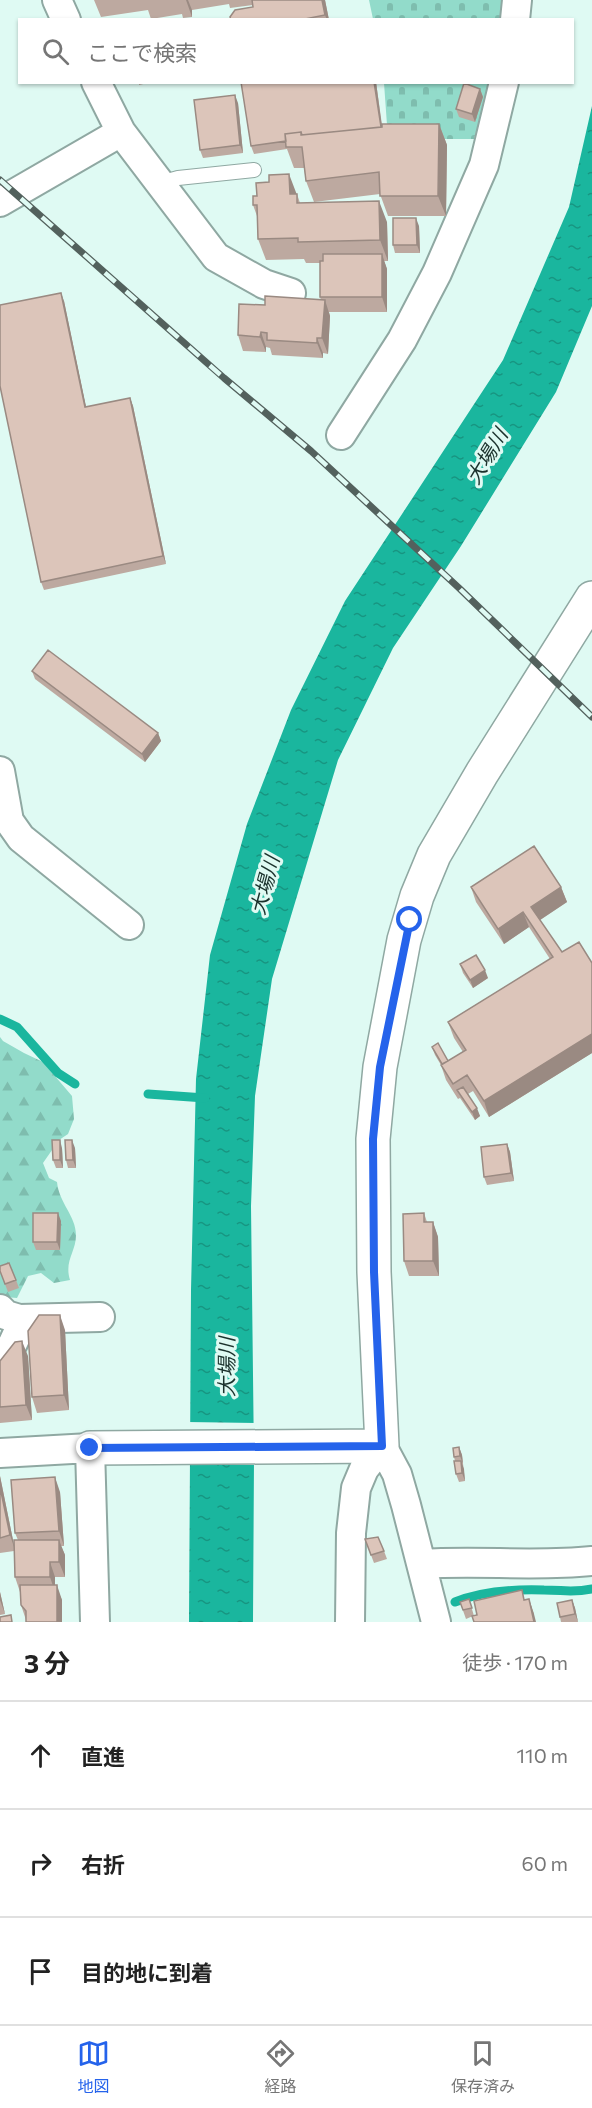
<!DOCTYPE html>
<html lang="ja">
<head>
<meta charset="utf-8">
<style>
	body { margin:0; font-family:Commissioner,"Noto Sans JP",sans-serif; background:#f6f6f6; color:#222 }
	.stop { position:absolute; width:18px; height:18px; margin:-14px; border:4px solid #2563eb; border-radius:50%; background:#fff }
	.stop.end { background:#2563eb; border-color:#fff; box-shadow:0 2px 6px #0008 }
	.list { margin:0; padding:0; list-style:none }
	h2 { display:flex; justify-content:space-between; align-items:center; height:78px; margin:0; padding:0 24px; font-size:26px }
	h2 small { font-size:20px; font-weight:400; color:#767676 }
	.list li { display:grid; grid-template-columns:39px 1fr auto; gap:18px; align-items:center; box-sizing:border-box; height:108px; padding:0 24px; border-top:2px solid #e0e0e0 }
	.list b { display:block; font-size:22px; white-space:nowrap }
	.list em { font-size:20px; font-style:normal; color:#767676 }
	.icon { flex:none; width:33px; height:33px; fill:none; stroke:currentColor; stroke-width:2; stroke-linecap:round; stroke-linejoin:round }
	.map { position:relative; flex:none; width:592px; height:1622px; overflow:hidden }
	.search { position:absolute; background:#fff; box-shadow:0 2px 4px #0004; left:18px; right:18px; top:18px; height:66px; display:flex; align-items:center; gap:15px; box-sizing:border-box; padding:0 21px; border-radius:0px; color:#767676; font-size:22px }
	.sheet { height:402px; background:#fff }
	nav { display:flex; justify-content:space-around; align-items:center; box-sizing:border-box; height:84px; border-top:2px solid #e0e0e0; background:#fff; font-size:16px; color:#767676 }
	nav a { display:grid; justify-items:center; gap:3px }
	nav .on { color:#2563eb }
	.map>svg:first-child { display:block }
</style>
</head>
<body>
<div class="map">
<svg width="592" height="1622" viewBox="0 0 592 1622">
	<defs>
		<pattern id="forest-firs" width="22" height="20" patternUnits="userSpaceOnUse" patternTransform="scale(1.5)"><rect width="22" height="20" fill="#92dbca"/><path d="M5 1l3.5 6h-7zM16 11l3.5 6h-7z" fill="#7ebdae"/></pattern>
		<pattern id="cemetery-stones" width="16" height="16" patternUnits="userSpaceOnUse" patternTransform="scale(1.5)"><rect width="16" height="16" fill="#92dbca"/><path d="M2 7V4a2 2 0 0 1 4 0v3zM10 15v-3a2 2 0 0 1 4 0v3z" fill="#7ebdae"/></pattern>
		<pattern id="water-ripples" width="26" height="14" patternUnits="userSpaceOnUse" patternTransform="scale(1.5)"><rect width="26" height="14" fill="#1ab69e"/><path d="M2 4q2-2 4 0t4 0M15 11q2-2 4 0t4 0" fill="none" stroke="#179581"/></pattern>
	</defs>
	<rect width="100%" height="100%" fill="#dffaf3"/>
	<path fill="url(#forest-firs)" d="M0 1037 3 1041 24 1053 43 1062 72 1096 74 1119 68 1134 59 1140 43 1163 49 1178 57 1182C59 1203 76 1216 76 1235 76 1252 64 1261 70 1280L54 1283 41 1273 28 1276 17 1298 4 1297 0 1293Z"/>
	<path fill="url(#cemetery-stones)" d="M369 0H504L503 20 373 19Z
		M384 83H490L474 139H388Z"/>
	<path fill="url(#water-ripples)" d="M592 106V306L556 392 461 546 393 648 338 760 272 979 255 1096 251 1206 254 1459 253 1622H189L191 1290 196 1079 210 955 247 824 291 710 345 601 503 360 569 207Z"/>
	<path fill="#dffaf3" d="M187 1422 257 1423V1465L187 1464Z"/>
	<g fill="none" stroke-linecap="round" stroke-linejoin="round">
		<path stroke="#1ab69e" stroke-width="9" d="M0 1019 17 1027 58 1073 75 1084
			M148 1094 205 1098
			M455 1602C482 1591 514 1589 544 1590 564 1590 572 1593 592 1589"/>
		<g stroke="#8fa8a2" stroke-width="16">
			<path id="lane" d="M160 183 178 178 254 170"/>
		</g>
		<g stroke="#8fa8a2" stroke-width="32">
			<path id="street" d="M57 0 66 20
				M515 20 517 0
				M121 132 216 257 264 284 291 293
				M0 202 121 132 96 82
				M341 435 402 340 437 273 484 165 504 82
				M0 771 9 821 21 838 129 925
				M0 1309 6 1315 19 1319 100 1317
				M0 1364 13 1343 24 1319
				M0 1453 90 1448 95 1622
				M422 1564C478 1560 535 1567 592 1561
				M350 1622 351 1533 356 1488 364 1469 382 1446 397 1474 406 1505 436 1622"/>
		</g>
		<g stroke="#8fa8a2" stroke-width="36">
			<path id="secondary" d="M90 1448 382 1446 374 1272 373 1139 380 1067 404 940 417 896 434 855 482 773 592 598"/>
		</g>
		<use href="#lane" stroke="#fff" stroke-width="14"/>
		<use href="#street" stroke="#fff" stroke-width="28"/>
		<use href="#secondary" stroke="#fff" stroke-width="33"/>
		<g stroke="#53615d" stroke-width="7">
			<path id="rail" d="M0 180 224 378 311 451 459 588 592 717"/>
		</g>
		<use href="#rail" stroke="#dffaf3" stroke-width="4.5" stroke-dasharray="14" stroke-linecap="butt"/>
	</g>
	<path fill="#bda9a0" d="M94 0H325L329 20H231L253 7V5L230 8 229 4 192 10V17L183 18 182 14 151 19 148 10 101 17Z
		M139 82H152L139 85Z
		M241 82H376L382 125 439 124 447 145 446 216H388L380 194 314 202 306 181 304 168H294L287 149 254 154 251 146Z
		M480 89 483 97 475 122 459 117 456 109Z
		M238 103 243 153 203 158 200 150Z
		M297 194 300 203 387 222 388 261H384L387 269V312H329L330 316 328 354 323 353V358L272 355 270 348 266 347V352L243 351 238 335 265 305 321 300 320 297V263H306L304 259 266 260 258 239 257 216 253 205Z
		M419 226 420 253H395L393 245Z
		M64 301 86 407 130 398 133 406 166 564 44 590 41 582Z
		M32 671 158 733 161 741 145 762 35 679Z
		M471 887H561L567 902 540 920 562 952 592 963V1053L489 1117 473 1091 468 1094 480 1116 475 1120 460 1098 458 1099 446 1080 441 1065 435 1055 432 1047 448 1061 463 1052 454 1038 448 1022 550 959 529 927 504 944 476 902Z
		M460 964 488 978 473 988 463 973Z
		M507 1144 510 1152 514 1181 487 1185 484 1177Z
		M62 1148 63 1168H56L53 1160Z
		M75 1148 76 1168H68L66 1160Z
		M424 1213 427 1222H433L438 1237 439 1276H409L404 1261Z
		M61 1221 60 1250H36L33 1242Z
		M0 1271 16 1280 19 1288 8 1292Z
		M65 1330 69 1410 37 1413 32 1397Z
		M28 1356 32 1420 0 1423V1361Z
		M459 1447 462 1455 465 1481 459 1482 456 1474 455 1461 454 1457Z
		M0 1476 14 1545 18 1540 15 1533 60 1492 64 1546H61L65 1555V1577H55V1585L62 1600V1622L26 1620 21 1605 20 1592 15 1577 14 1551 0 1553Z
		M365 1539 384 1551 387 1559 374 1563Z
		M0 1592 5 1614 0 1615Z
		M469 1599 474 1616 529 1599 534 1614 473 1616 466 1619 460 1602Z
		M572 1600 575 1608 578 1622H561L560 1617Z"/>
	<path fill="#9a8a82" d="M186 0H188L192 10V17Z
		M322 0H325L329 20H327L325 15Z
		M374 82H376L383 135 381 127Z
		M480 89 483 97 475 122 472 114Z
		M235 95 238 103 243 153 240 145Z
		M439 124 447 145 446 216 438 196Z
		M289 174 297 195 290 194Z
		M379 201 387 222 388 261 380 240Z
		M416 218 419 226 420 253 417 245Z
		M382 254 387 269V312L382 297Z
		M61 293 64 301 88 416 85 407Z
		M325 300 330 316 328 354 322 338Z
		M261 332 266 347V352L260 337Z
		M317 338 323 353V358L317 343Z
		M130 398 133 406 166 564 163 556Z
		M158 733 161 741 145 762 142 754Z
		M561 887 567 902 537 922 531 907Z
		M523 912 529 927 504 944 498 929Z
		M485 970 488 978 473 988 470 980Z
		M592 1034V1053L489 1117 484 1101Z
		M477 1108 480 1116 475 1120 472 1112Z
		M60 1140 62 1148 63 1168 60 1160Z
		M72 1140 75 1148 76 1168 73 1160Z
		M507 1144 510 1152 514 1181 511 1173Z
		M58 1213 61 1221 60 1250 57 1242Z
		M433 1222 438 1237 439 1276 433 1261Z
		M60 1315 65 1330 69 1410 64 1395Z
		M22 1341 28 1356 32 1420 26 1405Z
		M459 1447 462 1455 463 1464 460 1456Z
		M461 1461 464 1469 465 1481 462 1473Z
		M0 1476 15 1550 10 1535 0 1487Z
		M55 1477 60 1492 64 1546 59 1531Z
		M59 1540 65 1555V1577L59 1562Z
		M50 1562 55 1577V1592L50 1577Z
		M57 1585 62 1600V1622H57Z
		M0 1592 5 1614 0 1600Z
		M529 1599 534 1614 536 1622H534Z
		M572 1600 575 1608 578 1622 575 1614Z"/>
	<path fill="#dcc5ba" stroke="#9a8a82" stroke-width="1.5" d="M252 0H322L325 15 300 20H231L230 17 235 10 253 7Z
		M241 82H374L381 127 302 135 301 132 285 134 286 141 251 146Z
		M464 83 480 89 472 114 456 109Z
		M235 95 240 145 200 150 194 100Z
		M382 124H439L438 196H380L379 172 306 181 302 147H286L285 134 301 132V135L382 127Z
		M289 174 290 194H297V203L379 201 380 240 298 242V238L258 239 257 205H253V196H257L256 183 269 182V175Z
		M393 218H416L417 245H393Z
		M323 254H382V297H320V261H323Z
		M61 293 85 407 130 398 163 556 41 582 0 386V305Z
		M265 296 325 300 322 338H317V343L267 340V333L261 332 260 337 238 335 239 304 265 305Z
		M48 650 158 733 142 754 32 671Z
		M534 846 561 887 531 907 562 952 579 942 592 963V1034L484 1101 467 1075 453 1084 441 1065 466 1050 448 1022 553 957 523 912 498 929 471 887Z
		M476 955 485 970 470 980 460 964Z
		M438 1043 448 1061 442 1064 432 1047Z
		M463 1087 477 1108 472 1112 457 1090Z
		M52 1140H60V1160H53Z
		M65 1140H72L73 1160H66Z
		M507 1144 511 1173 484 1177 481 1147Z
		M33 1213H58L57 1242H33Z
		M424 1213V1222H433V1261H404L403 1214Z
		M9 1263 16 1280 5 1284 0 1271V1266Z
		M39 1315H60L64 1395 32 1397 28 1331Z
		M22 1341 26 1405 0 1407V1361L15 1342Z
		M459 1447 460 1456 454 1457 453 1448Z
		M454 1461H461L462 1473 456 1474Z
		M55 1477 59 1531 15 1533 11 1480Z
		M0 1487 10 1535 0 1538Z
		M378 1537 384 1551 371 1555 365 1539Z
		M14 1540H59V1562H50V1577H15Z
		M20 1585H57V1622H26V1611L21 1605Z
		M522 1590 524 1600 529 1599 534 1622H474L472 1616 477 1615 474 1601Z
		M469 1599 472 1608 463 1610 460 1602Z
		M572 1600 575 1614 560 1617 557 1603Z
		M11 1615 12 1622H0V1617Z"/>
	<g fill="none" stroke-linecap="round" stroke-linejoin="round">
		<path stroke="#2563eb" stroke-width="8" d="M90 1448 382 1446 374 1272 373 1139 380 1067 410 920"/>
	</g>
	<g text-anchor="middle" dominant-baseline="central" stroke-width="6" stroke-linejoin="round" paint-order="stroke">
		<g font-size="20" font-style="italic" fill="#1a312c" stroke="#dffaf3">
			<text transform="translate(486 456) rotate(-59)">大場川</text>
			<text transform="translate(264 885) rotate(-75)">大場川</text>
			<text transform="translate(226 1367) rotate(-90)">大場川</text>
		</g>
	</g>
</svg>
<div class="stop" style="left:410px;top:920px"></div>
<div class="stop end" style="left:90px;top:1448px"></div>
<div class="search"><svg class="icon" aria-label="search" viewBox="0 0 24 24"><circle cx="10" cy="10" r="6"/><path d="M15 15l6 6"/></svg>ここで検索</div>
</div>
<section class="sheet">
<h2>3 分<small>徒歩 · 170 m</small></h2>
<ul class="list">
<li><svg class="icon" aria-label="ahead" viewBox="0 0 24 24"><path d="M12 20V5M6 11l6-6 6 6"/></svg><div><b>直進</b></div><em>110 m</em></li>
<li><svg class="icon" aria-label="right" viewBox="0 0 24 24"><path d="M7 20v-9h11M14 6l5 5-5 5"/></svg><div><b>右折</b></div><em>60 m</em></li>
<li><svg class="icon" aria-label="arrive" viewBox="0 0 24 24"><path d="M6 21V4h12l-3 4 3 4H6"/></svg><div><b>目的地に到着</b></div></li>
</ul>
</section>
<nav>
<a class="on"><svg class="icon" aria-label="map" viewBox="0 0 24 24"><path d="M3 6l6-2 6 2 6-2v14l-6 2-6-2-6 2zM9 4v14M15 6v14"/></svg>地図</a>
<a><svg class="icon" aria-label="directions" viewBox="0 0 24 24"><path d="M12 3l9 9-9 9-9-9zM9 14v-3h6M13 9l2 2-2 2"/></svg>経路</a>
<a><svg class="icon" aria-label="saved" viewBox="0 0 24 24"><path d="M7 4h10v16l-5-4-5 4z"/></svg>保存済み</a>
</nav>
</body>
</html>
